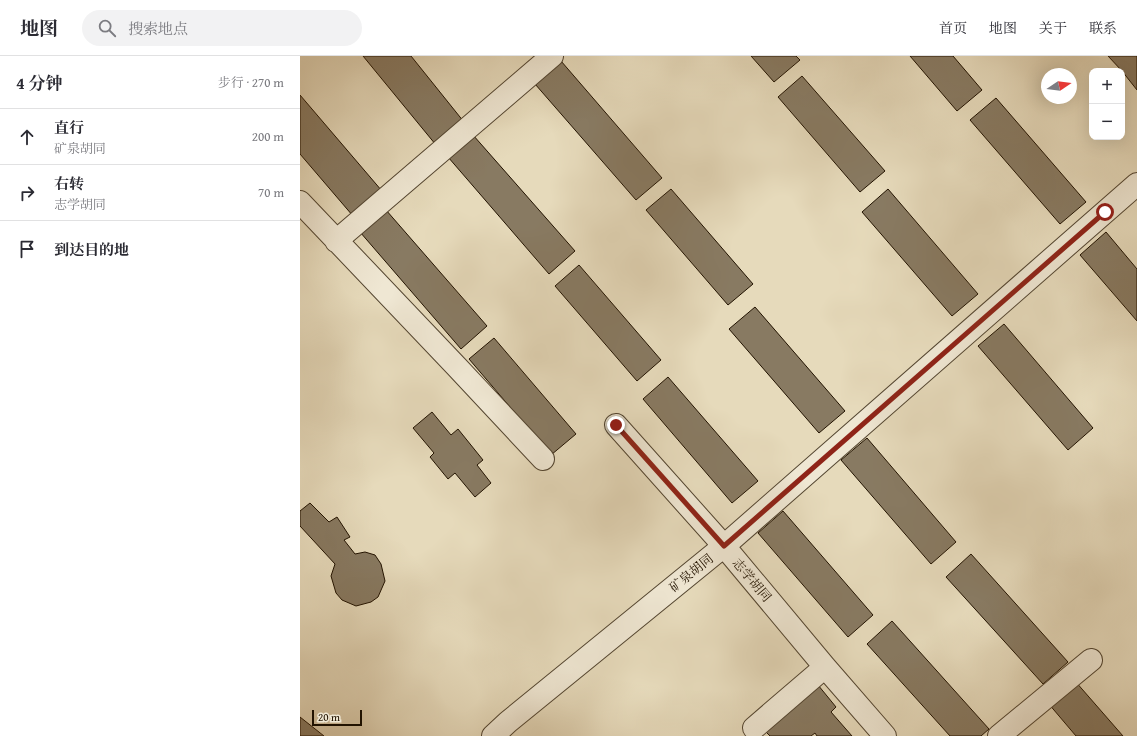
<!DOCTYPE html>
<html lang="zh">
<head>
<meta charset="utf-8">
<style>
	body { margin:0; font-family:"Gentium Book Plus","Noto Serif SC",serif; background:#f2f2f3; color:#2b2b33 }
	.controls { position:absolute; right:12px; top:12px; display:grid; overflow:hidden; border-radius:8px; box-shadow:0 4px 16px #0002 }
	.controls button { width:36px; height:36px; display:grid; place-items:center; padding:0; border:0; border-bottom:1px solid #e1e1e2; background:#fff; color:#2b2b33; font:20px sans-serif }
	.compass { position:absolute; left:741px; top:12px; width:36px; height:36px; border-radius:50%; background:#fff; box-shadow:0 4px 16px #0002; rotate:77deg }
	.scale { position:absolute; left:12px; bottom:10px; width:50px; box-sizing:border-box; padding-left:4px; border:2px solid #221301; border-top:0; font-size:11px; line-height:14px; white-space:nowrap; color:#221301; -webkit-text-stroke:3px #efe7d3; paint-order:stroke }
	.stop { position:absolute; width:12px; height:12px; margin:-9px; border:3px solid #8f2418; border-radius:50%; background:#fff }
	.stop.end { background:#8f2418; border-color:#fff; box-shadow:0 1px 4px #0008 }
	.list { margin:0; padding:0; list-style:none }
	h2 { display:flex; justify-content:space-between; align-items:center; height:52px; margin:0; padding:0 16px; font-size:17px }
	h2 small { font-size:13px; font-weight:400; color:#7c7c81 }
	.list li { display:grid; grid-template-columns:26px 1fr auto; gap:12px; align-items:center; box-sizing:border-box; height:56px; padding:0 16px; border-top:1px solid #e1e1e2 }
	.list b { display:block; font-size:15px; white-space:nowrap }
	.list p { margin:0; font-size:13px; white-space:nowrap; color:#7c7c81 }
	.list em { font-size:13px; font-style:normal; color:#7c7c81 }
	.icon { flex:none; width:22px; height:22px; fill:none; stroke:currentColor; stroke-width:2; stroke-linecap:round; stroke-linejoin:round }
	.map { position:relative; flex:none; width:837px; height:680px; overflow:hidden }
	header { display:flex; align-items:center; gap:24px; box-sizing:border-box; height:56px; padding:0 20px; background:#fff; border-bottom:1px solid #e1e1e2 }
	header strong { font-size:19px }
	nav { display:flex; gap:22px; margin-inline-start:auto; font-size:14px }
	.search { width:280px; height:36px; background:#f2f2f3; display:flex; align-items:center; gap:10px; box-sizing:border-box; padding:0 14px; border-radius:22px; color:#7c7c81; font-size:15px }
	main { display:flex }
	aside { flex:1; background:#fff }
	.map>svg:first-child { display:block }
</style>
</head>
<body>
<header>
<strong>地图</strong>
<div class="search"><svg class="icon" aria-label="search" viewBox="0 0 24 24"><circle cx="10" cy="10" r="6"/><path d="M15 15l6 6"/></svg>搜索地点</div>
<nav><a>首页</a><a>地图</a><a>关于</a><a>联系</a></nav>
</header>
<main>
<aside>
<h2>4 分钟<small>步行 · 270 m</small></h2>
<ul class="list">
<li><svg class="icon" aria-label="ahead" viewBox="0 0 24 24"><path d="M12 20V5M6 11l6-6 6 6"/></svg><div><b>直行</b><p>矿泉胡同</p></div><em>200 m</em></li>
<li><svg class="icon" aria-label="right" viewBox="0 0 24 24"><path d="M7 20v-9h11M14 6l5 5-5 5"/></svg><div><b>右转</b><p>志学胡同</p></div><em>70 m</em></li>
<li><svg class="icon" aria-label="arrive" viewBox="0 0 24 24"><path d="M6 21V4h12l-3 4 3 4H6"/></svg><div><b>到达目的地</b></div></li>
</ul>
</aside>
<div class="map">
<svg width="837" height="680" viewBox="0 0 837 680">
	<rect width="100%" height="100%" fill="#e6dabb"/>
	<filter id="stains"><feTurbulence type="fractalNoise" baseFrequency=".005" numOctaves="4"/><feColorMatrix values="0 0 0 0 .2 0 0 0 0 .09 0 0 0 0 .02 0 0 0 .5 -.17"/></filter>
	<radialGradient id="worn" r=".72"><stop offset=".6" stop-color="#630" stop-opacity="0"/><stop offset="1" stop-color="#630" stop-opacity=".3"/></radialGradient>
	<path fill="#887a62" stroke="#221301" d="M63 0H111L164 66 136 89Z
		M451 0H496L500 4 474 26Z
		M610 0H653L682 34 657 55Z
		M808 0H837V34L822 15Z
		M261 5 362 122 336 144 235 28Z
		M502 20 585 115 560 136 478 41Z
		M0 39 82 135 53 160 0 98Z
		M696 42 786 146 760 168 670 64Z
		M173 79 275 195 249 218 148 101Z
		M371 133 453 228 428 249 346 154Z
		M588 133 678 238 652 260 562 156Z
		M86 154 187 270 161 293 60 176Z
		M806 176 837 213V265L780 199Z
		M279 209 361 304 337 325 255 230Z
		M455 251 545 355 519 377 429 273Z
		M704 268 793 372 768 394 678 290Z
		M194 282 276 378 251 399 169 303Z
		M368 321 458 425 432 447 343 343Z
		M132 356 151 379 158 373 183 404 177 409 191 427 175 441 155 417 148 423 130 401 134 397 113 372Z
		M567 382 656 486 631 508 541 404Z
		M10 447 29 466 37 461 50 481 44 484 55 498 65 496 75 499 81 508 85 525 78 541 71 546 56 550 42 544 36 537 31 520 35 508 0 470V455Z
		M483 455 573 559 548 581 458 477Z
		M671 498 768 606 743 628 646 521Z
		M592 565 689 673 681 680H650L567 588Z
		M775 625 823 680H776L748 647Z
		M518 629 536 651 531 656 552 680H517L515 677 511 680H470L465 675Z
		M0 661 24 680H0Z"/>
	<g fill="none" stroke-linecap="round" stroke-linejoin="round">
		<g stroke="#534530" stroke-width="24">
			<path id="minor" d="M0 146 156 310 243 403
				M36 185 252 0
				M316 369 424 490 525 611 585 680
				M454 672 525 611
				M193 680 208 666 424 490 837 128
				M699 680 791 604"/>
		</g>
		<use href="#minor" stroke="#efe7d3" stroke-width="22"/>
	</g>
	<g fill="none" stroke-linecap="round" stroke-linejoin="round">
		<path stroke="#8f2418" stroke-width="5" d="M316 369 424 490 805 156"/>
	</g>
	<g text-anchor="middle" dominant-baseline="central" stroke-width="3" stroke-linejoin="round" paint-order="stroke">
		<g font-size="13" fill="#221301" stroke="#efe7d3">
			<text transform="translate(391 517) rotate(-39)">矿泉胡同</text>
			<text transform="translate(452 524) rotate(50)">志学胡同</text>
		</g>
	</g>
	<rect width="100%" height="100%" filter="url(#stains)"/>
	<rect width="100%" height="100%" fill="url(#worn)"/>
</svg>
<div class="controls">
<button>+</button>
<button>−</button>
</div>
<svg class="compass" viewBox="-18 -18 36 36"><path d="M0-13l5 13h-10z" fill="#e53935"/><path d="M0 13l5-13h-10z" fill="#7c7c81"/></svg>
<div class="scale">20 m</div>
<div class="stop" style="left:805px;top:156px"></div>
<div class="stop end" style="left:316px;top:369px"></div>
</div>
</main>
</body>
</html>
